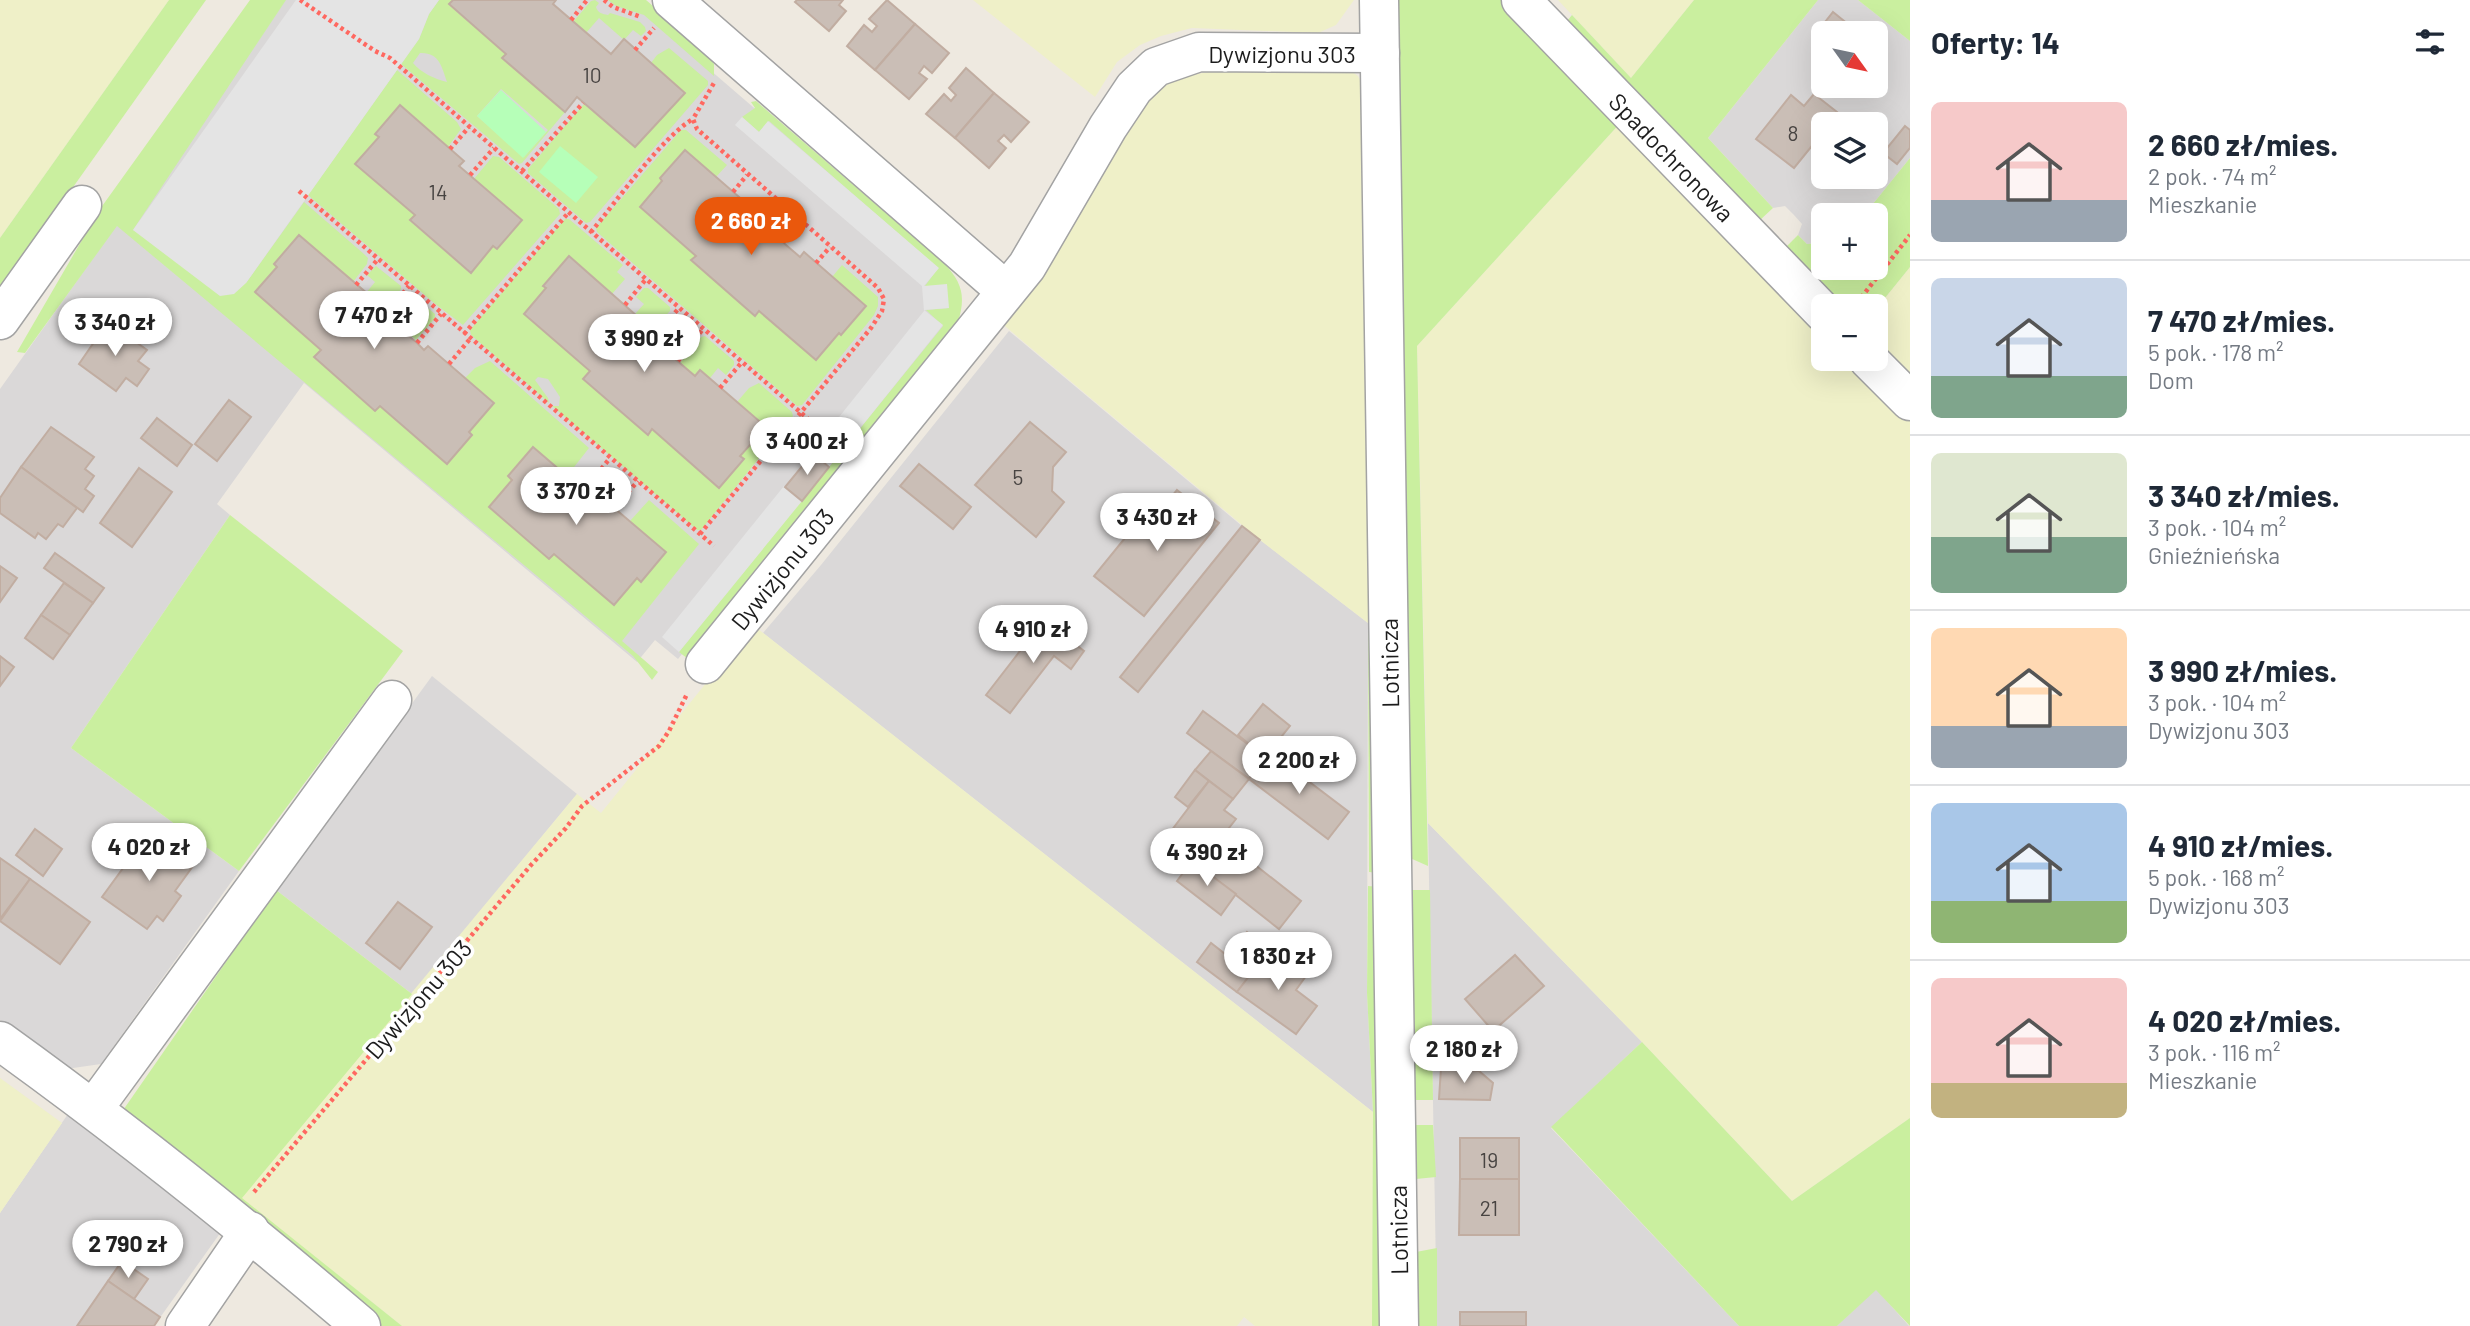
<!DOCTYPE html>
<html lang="pl">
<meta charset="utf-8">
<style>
:root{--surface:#fff;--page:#f6f6f7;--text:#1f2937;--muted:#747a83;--line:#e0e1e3;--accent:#ea580c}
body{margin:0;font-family:Barlow,sans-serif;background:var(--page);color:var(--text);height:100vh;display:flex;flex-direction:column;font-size:26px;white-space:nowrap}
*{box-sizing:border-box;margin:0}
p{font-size:23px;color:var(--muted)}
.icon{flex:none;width:38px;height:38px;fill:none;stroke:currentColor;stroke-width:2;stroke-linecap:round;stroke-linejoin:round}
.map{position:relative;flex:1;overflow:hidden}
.panel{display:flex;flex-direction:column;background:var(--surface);width:560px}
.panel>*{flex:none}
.needle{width:46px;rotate:123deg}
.buttons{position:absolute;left:1811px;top:21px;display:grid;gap:14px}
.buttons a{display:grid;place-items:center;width:77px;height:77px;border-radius:10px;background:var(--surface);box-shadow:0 7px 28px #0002;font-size:35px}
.price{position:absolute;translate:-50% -60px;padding:0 16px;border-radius:24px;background:#fff;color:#222;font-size:23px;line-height:46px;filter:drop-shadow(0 2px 4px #0008)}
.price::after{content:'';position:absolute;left:50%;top:42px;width:21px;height:16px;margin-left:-10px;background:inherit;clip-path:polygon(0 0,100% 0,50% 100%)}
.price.current{background:var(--accent);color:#fff}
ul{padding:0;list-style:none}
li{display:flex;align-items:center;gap:21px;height:175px;padding:0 21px}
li+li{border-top:2px solid var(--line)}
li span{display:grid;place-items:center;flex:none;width:196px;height:140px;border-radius:10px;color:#555}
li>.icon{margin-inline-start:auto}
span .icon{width:84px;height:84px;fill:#fffc;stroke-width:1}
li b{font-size:30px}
h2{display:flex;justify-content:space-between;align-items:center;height:84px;padding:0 21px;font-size:30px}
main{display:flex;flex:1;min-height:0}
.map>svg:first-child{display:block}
.residential{fill:#dad8d8;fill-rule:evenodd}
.farmland{fill:#eff0c8}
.grass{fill:#caef9f;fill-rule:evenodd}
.park{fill:#b6ffb8}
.parking{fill:#e4e4e4}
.building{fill:#cabeb6;stroke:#c1ada1;stroke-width:2}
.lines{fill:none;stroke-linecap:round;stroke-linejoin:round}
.minor-casing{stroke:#a3a3a3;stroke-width:41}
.tertiary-casing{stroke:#a3a3a3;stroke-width:41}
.path{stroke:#ff6860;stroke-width:4.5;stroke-dasharray:3.5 3.5;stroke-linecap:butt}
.minor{stroke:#fff;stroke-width:38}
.tertiary{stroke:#fff;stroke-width:38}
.labels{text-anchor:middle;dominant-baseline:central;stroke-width:7;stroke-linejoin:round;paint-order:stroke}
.number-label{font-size:21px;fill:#484442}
.street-label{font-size:24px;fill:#1c1c1c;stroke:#fff}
</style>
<main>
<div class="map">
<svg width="1910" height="1326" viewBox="0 0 1910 1326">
<rect width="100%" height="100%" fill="#eee9e0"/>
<g class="residential">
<path d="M277,0H610L644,13L948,275L952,318L678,659L655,640L637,662L304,383L217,504L230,515L71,748L239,871L101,1064L66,1069L0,1020V389Z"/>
<path d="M1818,0H1858L1910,41V158L1864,215H1824L1823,243L1807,244L1798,235L1802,224L1794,215L1785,206L1773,208L1708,138ZM1824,33H1876V86H1824ZM1824,124H1876V177H1824Z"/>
<path d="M1009,331L1242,526L1368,623L1367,993L1373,1112L763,633L821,565Z"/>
<path d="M432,676L577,794L412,994L276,890Z"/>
<path d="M1428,823L1642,1042L1551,1128L1739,1326H1437Z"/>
<path d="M68,1114L228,1222L154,1326H0V1213Z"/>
<path d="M1876,1289L1909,1326H1837Z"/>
</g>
<g class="farmland">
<path d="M0,0H169L0,238Z"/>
<path d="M973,0H1354L1336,25L1318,33L1192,28L1161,36L1140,45L1117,62L1095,97Z"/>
<path d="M1558,0H1694L1631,78Z"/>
<path d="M1344,66L1358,76L1365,90L1378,624L1368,623L1260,540L1000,322L1140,105L1156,92L1174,80L1191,75L1232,68Z"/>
<path d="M1623,120L1823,329L1824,359H1852L1910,419V1118L1792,1201L1642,1042L1428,823L1417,346Z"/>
<path d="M1910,267V376L1876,340V309Z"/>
<path d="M753,625L1373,1112L1372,1326H1255L1244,1317L1237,1326H402L241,1198L577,794L601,813Z"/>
<path d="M0,1078L62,1123L0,1213Z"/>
</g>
<g class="grass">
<path d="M169,0H206L0,290V238Z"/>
<path d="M250,0H286L133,230L246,283L304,202L364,254L368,258L367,264L353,282L299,235L274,264L277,267L255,292L321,350L315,358L375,410L380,406L447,464L472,435L469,432L465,378L475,368L490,361L589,448L567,476L533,447L508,476L512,480L489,507L549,559L554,554L637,578L641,582L666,553L630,521L649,500L699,544L622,641L658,672L652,680L633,656L117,226L25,353L17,352L100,209Z"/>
<path d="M439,0H453L449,5L506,54L502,58L565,112L522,163L519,164L401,64L419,39L429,14ZM420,53C439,52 442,67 447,82C435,79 421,73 413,63ZM501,89L548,130L524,157L477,116Z"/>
<path d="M595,0L599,3L596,7C598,13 602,14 608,15L610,13L640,22L645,27L646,31L641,36L633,30L624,40L599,18L586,33L573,22L591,1Z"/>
<path d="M608,0H646L704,50L714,64V76L644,15L616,6Z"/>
<path d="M1392,0H1506L1623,120L1417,346L1428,866L1410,858Z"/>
<path d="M1694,0H1818L1708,138L1773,208L1759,221L1567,21L1572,15L1631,78Z"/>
<path d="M1858,0H1910V41Z"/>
<path d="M669,48L708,81V85L590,222L586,223L528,173V169L584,104L635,147L685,93L651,63L657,55Z"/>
<path d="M397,70L457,122L461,129L448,147L400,105L376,134L379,137L356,164L415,215L410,221L470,273L493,246L497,249L522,220L474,179L493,156L499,157L559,209L560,214L463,325L434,303L308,195Z"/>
<path d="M756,101L945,264C962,283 966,296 958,322L688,659L679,652L943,326L926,310L949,308L925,286L938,268L769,121L759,132L742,117L755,108L751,102Z"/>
<path d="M681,130H686L727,165L716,177L685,150L660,178L662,181L640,207L696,256L692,260L759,311L841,335L866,307L832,277L842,265L878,297V306L874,315L802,405L797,406L597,232L596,228Z"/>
<path d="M1910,158V267L1876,309V306H1842L1783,250L1798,235L1807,244L1823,243L1824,268H1876V215H1864Z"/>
<path d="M565,219H569L623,265L617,272L625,279L612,294L568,257L544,286L590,371L583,379L648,434L652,429L719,487L743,459L740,456L737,402L749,388L759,383L792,412L793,416L701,530H697L552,406H559L560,397L548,379L538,377L535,380L548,398L549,403L471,335L470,330Z"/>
<path d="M376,266L401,286V289L391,302L383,295L374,305L367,299L369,295L366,293L375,282L367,275Z"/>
<path d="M644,288H648L670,307V311L657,325L650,319L640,329L634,323L638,318L635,314L644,304L636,297Z"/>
<path d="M408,296L416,298L435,314V318L416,340L390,317Z"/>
<path d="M705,336L734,361V365L726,375L718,368L710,378L700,370L695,376L680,363L701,337Z"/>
<path d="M230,515L403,651L239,871L71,748Z"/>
<path d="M1368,623L1378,624L1381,873L1369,872Z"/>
<path d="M1368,886L1380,887L1386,1326H1372L1373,1112L1367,993Z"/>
<path d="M276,890L412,994L242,1198L402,1326H378L119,1116Z"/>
<path d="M1411,890H1430L1433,1100H1410Z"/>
<path d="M1642,1042L1792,1201L1910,1118V1326L1876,1290L1837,1326H1739L1551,1127Z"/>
<path d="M1413,1125H1433L1436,1177L1416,1179Z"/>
<path d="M1437,1248V1326H1417L1416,1252Z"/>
</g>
<g class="park">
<path d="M501,90L546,132L523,158L477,116Z"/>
<path d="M560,146L598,177L576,203L539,172Z"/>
</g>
<g class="parking">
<path d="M296,0H439L429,14L419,39L246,283L234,294L220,296L133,230Z"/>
<path d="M742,117L759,132L768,121L939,268L924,286L947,284L949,308L924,310L943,325L829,467L811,452L924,311L922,286L735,125Z"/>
<path d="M784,486L802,501L679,652L662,637Z"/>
</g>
<g class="building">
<path d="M453,0H556L553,4L611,54L624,39L685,93L635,147L577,97L565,112L502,58L506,54L449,4Z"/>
<path d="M797,0H843L839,5L846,11L829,31L795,2Z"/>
<path d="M887,0L915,24L875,70L847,46L864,25L872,32L877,26L869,19Z"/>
<path d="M1833,12L1859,33H1824V35L1818,31Z"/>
<path d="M915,24L949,53L932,73L924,66L919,73L927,79L909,99L875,70Z"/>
<path d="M966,68L994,93L955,138L926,114L944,94L951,101L956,95L949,88Z"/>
<path d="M994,93L1029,122L1011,142L1004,135L998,141L1006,148L989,168L955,138Z"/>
<path d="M1814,94L1837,112L1830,124H1824V170L1816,164L1822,156L1811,147L1794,168L1756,139L1791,95L1804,106Z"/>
<path d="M400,105L464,161L459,166L522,220L497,249L493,246L471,273L410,220L415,215L355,164L379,137L375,134Z"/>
<path d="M1905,126L1910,130V148L1897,164L1883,153Z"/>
<path d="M685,150L746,203L742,207L786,245L800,257L804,252L866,306L841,335L839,333L816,360L759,311L755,316L691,260L696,256L640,207L662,181L660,178Z"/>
<path d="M299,235L369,295L366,299L417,343L424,350L428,346L494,403L469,432L472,435L447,464L380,406L375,411L314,357L321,350L255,292L277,267L274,264Z"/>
<path d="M569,256L638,317L634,323L640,329L695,376L700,370L766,427L740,456L744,459L719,488L652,429L648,435L583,379L590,371L524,314L546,288L543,286Z"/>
<path d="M108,322L147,350L138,361L149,369L137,386L126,378L116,391L79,364Z"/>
<path d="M229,400L251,417L217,461L195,444Z"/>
<path d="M157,418L192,445L177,466L141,438Z"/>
<path d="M1030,422L1066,452L1053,467L1052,491L1064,502L1036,537L975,485Z"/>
<path d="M51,427L94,457L85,469L94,476L85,489L94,496L83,512L21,467Z"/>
<path d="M533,447L596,501L600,496L666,552L641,582L637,578L614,605L554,554L549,559L489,507L512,480L508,476Z"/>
<path d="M813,453L829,467L802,501L785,487Z"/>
<path d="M919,464L971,507L953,529L900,486Z"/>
<path d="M21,467L77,508L63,527L58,524L46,539L38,533L35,538L0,513V498Z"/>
<path d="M139,468L172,492L132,547L100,523Z"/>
<path d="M1177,490L1219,523L1144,616L1094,576L1134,527L1142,533Z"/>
<path d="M1242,526L1260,540L1138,692L1120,677Z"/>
<path d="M55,553L104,588L93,603L44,568Z"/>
<path d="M0,566L17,578L0,602Z"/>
<path d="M64,583L93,603L70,635L41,615Z"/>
<path d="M41,615L70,635L53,659L25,638Z"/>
<path d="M1044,620L1084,651L1071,669L1054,656L1010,713L986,695Z"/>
<path d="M0,656L14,667L0,686Z"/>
<path d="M1263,704L1290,726L1265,757L1238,735Z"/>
<path d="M1203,711L1265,757L1249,779L1187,733Z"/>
<path d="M1211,751L1249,779L1233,799L1195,770Z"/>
<path d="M1270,752L1349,812L1328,839L1249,779Z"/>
<path d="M1195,770L1209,781L1188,807L1175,797Z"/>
<path d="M1209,781L1233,799L1224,810L1236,819L1199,866L1165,839Z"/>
<path d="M35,829L62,849L43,876L16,855Z"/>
<path d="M148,834L193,866L175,891L181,896L163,921L157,916L147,929L102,897Z"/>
<path d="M1221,838L1301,901L1279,929L1199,866Z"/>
<path d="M0,858L30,879L0,919Z"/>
<path d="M1192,861L1236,894L1221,915L1177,881Z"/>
<path d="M30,879L90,922L60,964L0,921Z"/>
<path d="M398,902L432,927L400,969L366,943Z"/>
<path d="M1247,932L1270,949L1237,992L1197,962L1211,943L1229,957Z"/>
<path d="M1270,949L1306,976L1296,990L1317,1006L1296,1034L1237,992Z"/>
<path d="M1515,955L1544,986L1493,1031L1465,999Z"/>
<path d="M1441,1068L1479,1071L1493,1083L1490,1100L1439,1099Z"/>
<rect x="1460" y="1138" width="59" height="41"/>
<path d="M1460,1179H1519V1235H1459Z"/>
<path d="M122,1261L148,1279L134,1299L108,1281Z"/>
<path d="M108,1281L160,1317L154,1326H77Z"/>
<rect x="1460" y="1312" width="66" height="14"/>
</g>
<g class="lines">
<defs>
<g id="minor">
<path d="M672,0L1006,291"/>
<path d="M1379,0L1399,1326"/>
<path d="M1521,0L1824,313"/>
<path d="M1868,359L1910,401"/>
<path d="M705,664L1027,266L1108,127L1134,88L1156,67L1199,52L1380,53"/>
<path d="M0,1041C125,1131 244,1226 361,1326"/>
<path d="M94,1108L392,700"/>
<path d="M185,1326L250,1231"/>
</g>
<path id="tertiary" d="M0,320L82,205"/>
</defs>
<use href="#minor" class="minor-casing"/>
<use href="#tertiary" class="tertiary-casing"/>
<g class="path">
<path d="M300,0L375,51L390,58L814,424"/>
<path d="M604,0L613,7L641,17"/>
<path d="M571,20L587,0"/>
<path d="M635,50L654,28"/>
<path d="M450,149L469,127"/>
<path d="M522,171L583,103"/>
<path d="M470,175L494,148"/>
<path d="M299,191L714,546"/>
<path d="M733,192L747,175"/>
<path d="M759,222L777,201"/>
<path d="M591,232C616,202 662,137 693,119"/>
<path d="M783,242L800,221"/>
<path d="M816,263L830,247"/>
<path d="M356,285L378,259"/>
<path d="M1857,303L1910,235"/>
<path d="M625,305L646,279"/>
<path d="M385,315L409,286"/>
<path d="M464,334L569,212"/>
<path d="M652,339L679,308"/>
<path d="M417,343L441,314"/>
<path d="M678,361L703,329"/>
<path d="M449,364L470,339"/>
<path d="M720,388L742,362"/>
<path d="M584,491L610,458"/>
<path d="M614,508L638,481"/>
<path d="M700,534L871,328L882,311L884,299L878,288L697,129L693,119L714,83"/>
<path d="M254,1192L531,865L566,828L582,806L659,746L669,731L687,694"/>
</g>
<use href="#minor" class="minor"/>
<use href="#tertiary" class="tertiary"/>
</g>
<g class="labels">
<g class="number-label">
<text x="592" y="74">10</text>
<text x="1793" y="132">8</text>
<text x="438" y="191">14</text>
<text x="1018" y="476">5</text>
<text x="1489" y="1159">19</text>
<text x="1489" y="1207">21</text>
</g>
<g class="street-label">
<text x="1282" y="53">Dywizjonu 303</text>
<text transform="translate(1672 157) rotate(46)">Spadochronowa</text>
<text transform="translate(782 569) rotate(-51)">Dywizjonu 303</text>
<text transform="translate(1389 663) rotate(-91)">Lotnicza</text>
<text transform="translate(418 999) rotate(-49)">Dywizjonu 303</text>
<text transform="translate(1398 1230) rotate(-91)">Lotnicza</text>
</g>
</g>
</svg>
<div class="buttons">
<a><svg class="needle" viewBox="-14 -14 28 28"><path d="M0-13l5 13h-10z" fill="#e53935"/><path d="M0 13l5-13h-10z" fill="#747a83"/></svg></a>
<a><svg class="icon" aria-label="layers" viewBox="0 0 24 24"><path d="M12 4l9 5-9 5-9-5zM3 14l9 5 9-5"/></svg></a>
<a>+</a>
<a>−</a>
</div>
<b class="price current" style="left:751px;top:257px">2 660 zł</b>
<b class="price" style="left:374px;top:351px">7 470 zł</b>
<b class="price" style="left:115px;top:358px">3 340 zł</b>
<b class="price" style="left:644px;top:374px">3 990 zł</b>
<b class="price" style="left:807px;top:477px">3 400 zł</b>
<b class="price" style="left:576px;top:527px">3 370 zł</b>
<b class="price" style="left:1157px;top:553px">3 430 zł</b>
<b class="price" style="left:1033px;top:665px">4 910 zł</b>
<b class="price" style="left:1299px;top:796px">2 200 zł</b>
<b class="price" style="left:149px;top:883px">4 020 zł</b>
<b class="price" style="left:1207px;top:888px">4 390 zł</b>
<b class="price" style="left:1278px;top:992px">1 830 zł</b>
<b class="price" style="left:1464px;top:1085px">2 180 zł</b>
<b class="price" style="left:128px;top:1280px">2 790 zł</b>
</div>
<section class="panel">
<h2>Oferty: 14<svg class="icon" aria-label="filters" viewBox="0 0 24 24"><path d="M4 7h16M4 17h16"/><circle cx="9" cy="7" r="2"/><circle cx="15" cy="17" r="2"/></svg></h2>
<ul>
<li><span style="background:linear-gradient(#f6c9c9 70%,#9aa5b1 0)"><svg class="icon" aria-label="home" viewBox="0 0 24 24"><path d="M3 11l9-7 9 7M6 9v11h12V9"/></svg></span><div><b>2 660 zł/mies.</b><p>2 pok. · 74 m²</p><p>Mieszkanie</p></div></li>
<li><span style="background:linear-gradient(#c9d6e8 70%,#7fa58c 0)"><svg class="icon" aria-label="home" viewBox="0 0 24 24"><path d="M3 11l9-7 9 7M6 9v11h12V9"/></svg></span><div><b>7 470 zł/mies.</b><p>5 pok. · 178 m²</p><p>Dom</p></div></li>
<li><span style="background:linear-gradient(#dfe7d0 60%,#7fa58c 0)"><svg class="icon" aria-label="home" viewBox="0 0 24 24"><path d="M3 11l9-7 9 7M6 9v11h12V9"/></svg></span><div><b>3 340 zł/mies.</b><p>3 pok. · 104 m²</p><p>Gnieźnieńska</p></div></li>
<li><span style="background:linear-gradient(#ffd9b3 70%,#9aa5b1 0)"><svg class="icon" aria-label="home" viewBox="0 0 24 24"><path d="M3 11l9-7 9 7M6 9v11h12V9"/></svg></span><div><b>3 990 zł/mies.</b><p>3 pok. · 104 m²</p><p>Dywizjonu 303</p></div></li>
<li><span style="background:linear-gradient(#a9c7e8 70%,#8fb573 0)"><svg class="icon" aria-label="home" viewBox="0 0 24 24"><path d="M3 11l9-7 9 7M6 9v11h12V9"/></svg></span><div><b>4 910 zł/mies.</b><p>5 pok. · 168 m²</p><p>Dywizjonu 303</p></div></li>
<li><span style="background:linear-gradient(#f6c9c9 75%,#c2b280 0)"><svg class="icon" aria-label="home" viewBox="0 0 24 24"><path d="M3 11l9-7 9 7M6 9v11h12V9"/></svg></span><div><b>4 020 zł/mies.</b><p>3 pok. · 116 m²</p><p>Mieszkanie</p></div></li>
</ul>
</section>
</main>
